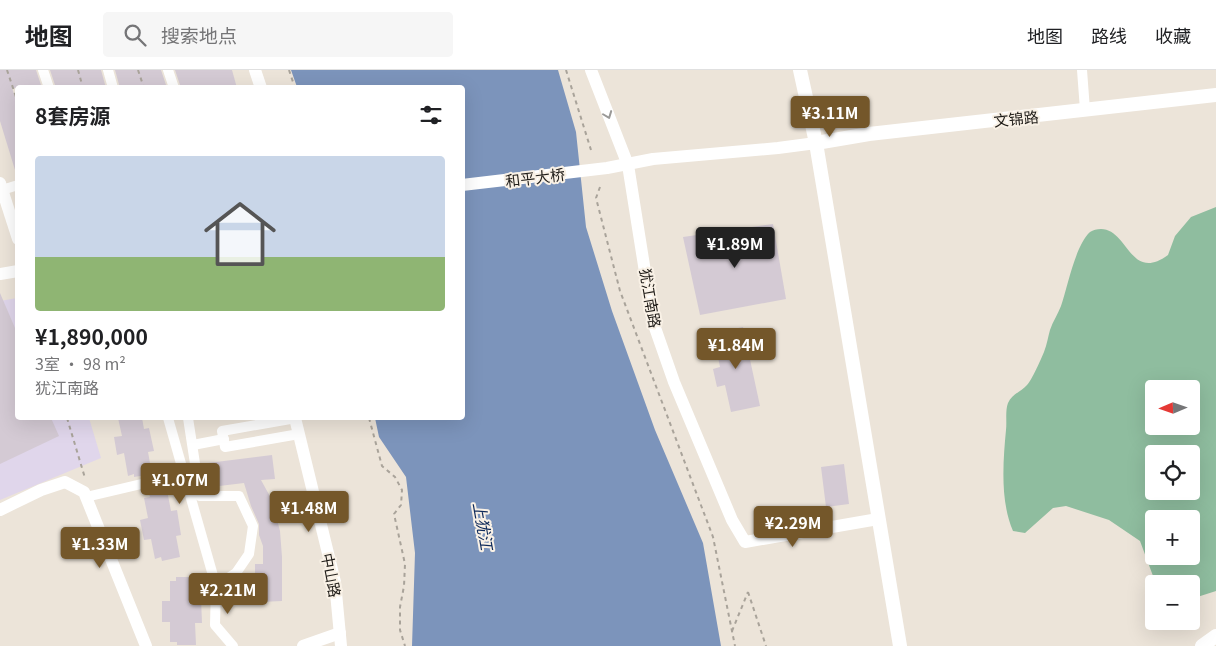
<!DOCTYPE html>
<html lang="zh">
<meta charset="utf-8">
<style>
:root{--surface:#fff;--page:#f6f6f6;--text:#202124;--muted:#757577;--line:#e0e0e0;--accent:#74572a}
body{margin:0;font-family:Georgia,"Noto Sans SC",serif;background:var(--page);color:var(--text);height:100vh;display:flex;flex-direction:column;font-size:19px;white-space:nowrap}
*{box-sizing:border-box;margin:0}
p{font-size:16px;color:var(--muted)}
.icon{flex:none;width:28px;height:28px;fill:none;stroke:currentColor;stroke-width:2;stroke-linecap:round;stroke-linejoin:round}
.map{position:relative;flex:1;overflow:hidden}
.panel{position:absolute;left:15px;top:15px;width:450px;height:335px;display:flex;flex-direction:column;background:var(--surface);border-radius:5px;box-shadow:0 5px 20px #0002}
.panel>*{flex:none}
.needle{width:32px;rotate:268deg}
.controls{position:absolute;left:1145px;top:310px;display:grid;gap:10px}
.controls a{display:grid;place-items:center;width:55px;height:55px;border-radius:5px;background:var(--surface);box-shadow:0 5px 20px #0002;font-size:25px}
.price{position:absolute;translate:-50% -42px;padding:0 11px;border-radius:5px;background:var(--accent);color:#fff;font-size:16px;line-height:32px;filter:drop-shadow(0 1px 2px #0008)}
.price::after{content:'';position:absolute;left:50%;top:30px;width:15px;height:11px;margin-left:-8px;background:inherit;clip-path:polygon(0 0,100% 0,50% 100%)}
.price.current{background:#222;color:#fff}
ul{padding:0;list-style:none}
li{display:grid;align-content:center;gap:10px;height:265px;padding:0 20px}
li span{display:grid;place-items:center;height:155px;border-radius:5px;color:#555}
li>.icon{margin-inline-start:auto}
span .icon{width:90px;height:90px;fill:#fffc;stroke-width:1}
li b{font-size:21px}
h2{display:flex;justify-content:space-between;align-items:center;height:60px;padding:0 20px;font-size:21px}
header{display:flex;align-items:center;gap:30px;box-sizing:border-box;height:70px;padding:0 25px;background:var(--surface);border-bottom:1px solid var(--line)}
header strong{font-size:24px}
nav{display:flex;gap:28px;margin-inline-start:auto;font-size:18px}
.search{width:350px;height:45px;background:var(--page);display:flex;align-items:center;gap:12px;box-sizing:border-box;padding:0 18px;border-radius:5px;color:var(--muted);font-size:19px}
.map>svg:first-child{display:block}
.commercial{fill:#e0d6eb}
.forest{fill:#8fbd9f;fill-rule:evenodd}
.water{fill:#7c94bb}
.building{fill:#d4cad4}
.lines{fill:none;stroke-linecap:round;stroke-linejoin:round}
.path{stroke:#a9a39a;stroke-width:2;stroke-dasharray:4 4;stroke-linecap:butt}
.minor{stroke:#fff;stroke-width:10}
.tertiary{stroke:#fff;stroke-width:12}
.secondary{stroke:#fff;stroke-width:14}
.oneway{stroke:#9a9997}
.labels{text-anchor:middle;dominant-baseline:central;stroke-width:4;stroke-linejoin:round;paint-order:stroke}
.street-label{font-size:15px;fill:#1f1c18;stroke:#f9f1e6}
.water-label{font-size:16px;font-style:italic;fill:#0d295a;stroke:#f9f1e6}
</style>
<header>
<strong>地图</strong>
<div class="search"><svg class="icon" aria-label="search" viewBox="0 0 24 24"><circle cx="10" cy="10" r="6"/><path d="M15 15l6 6"/></svg>搜索地点</div>
<nav><a>地图</a><a>路线</a><a>收藏</a></nav>
</header>
<div class="map">
<svg width="1216" height="576" viewBox="0 0 1216 576">
<rect width="100%" height="100%" fill="#ece4d9"/>
<path class="commercial" d="M17,228L18,348H89L101,388L0,430V231Z"/>
<path class="forest" d="M1216,137V521L1191,529V514H1156L1140,471L1109,450L1066,436L1053,438L1025,463L1013,461C1000,431 1003,392 1006,360C1007,351 1005,341 1008,333C1012,324 1021,322 1027,315C1032,310 1041,289 1044,282C1047,274 1048,267 1050,260C1053,251 1058,244 1061,236C1068,216 1075,176 1090,162C1093,160 1097,159 1101,159C1128,159 1130,213 1168,185L1175,166L1191,147ZM1154,319H1191V356H1154ZM1154,384H1191V421H1154ZM1154,449H1191V486H1154Z"/>
<path class="water" d="M291,0H558L576,62L586,157L612,241L655,360L703,473L721,576H412L415,483L406,407L379,367L375,348H462V18L297,17Z"/>
<g class="building">
<path d="M0,0H36L42,18H12L18,36V99L15,100L0,51Z"/>
<path d="M50,0H101L106,18H56Z"/>
<path d="M115,0H161L167,18H120Z"/>
<path d="M175,0H232L237,18H181Z"/>
<path d="M773,154L786,229L700,245L683,167Z"/>
<path d="M0,223L18,265V348H51L59,366L0,394Z"/>
<path d="M743,257L760,336L731,342L725,315L717,317L713,299L720,297L713,263Z"/>
<path d="M118,348H142L144,359L149,358L154,381L148,382L152,404L134,407V404L128,406L124,383L117,385L114,367L122,366Z"/>
<path d="M272,385L275,409L261,410L272,430L280,461L282,487V531L260,532L263,505H255V494H263V476L259,465V454L251,436L244,413L211,417L208,393Z"/>
<path d="M844,394L849,434L826,437L821,397Z"/>
<path d="M167,420L171,441L177,440L181,465L176,466L180,487L162,491L161,487L155,489L151,469L144,470L140,450L148,448L144,428L150,427L149,424Z"/>
<path d="M176,507H196V528H201L202,553H195L196,575H177V572H170V552H162V531H170V511H176Z"/>
</g>
<g class="lines">
<g class="path">
<path d="M7,0L18,33"/>
<path d="M78,0L83,18"/>
<path d="M138,0L144,18"/>
<path d="M289,0L295,18"/>
<path d="M566,0L591,80"/>
<path d="M600,117L596,128L620,221L713,467L735,576"/>
<path d="M67,348L85,408"/>
<path d="M369,348L382,396L395,407L402,420L401,435L394,444L405,494L404,516L400,537V560L405,576"/>
<path d="M748,522L766,576"/>
<path d="M732,561L748,522"/>
</g>
<g class="minor">
<path d="M43,0L49,18"/>
<path d="M108,0L113,18"/>
<path d="M168,0L174,18"/>
<path d="M1082,0L1085,40"/>
<path d="M2,120L18,115"/>
<path d="M168,348L216,516L215,555L233,576"/>
<path d="M188,348L200,426H239L253,456L249,484L236,503L216,516"/>
<path d="M296,348L222,361L225,377L299,364"/>
<path d="M193,375L224,369"/>
<path d="M86,427L184,404"/>
</g>
<g class="tertiary">
<path d="M255,0L261,18"/>
<path d="M591,0L628,95L653,252L674,312L732,450L745,472L878,449"/>
<path d="M0,113L18,169"/>
<path d="M462,115L607,98L653,89L778,78L816,73"/>
<path d="M0,204L18,201"/>
<path d="M295,348L335,512L341,576"/>
<path d="M0,440L41,420L65,412L84,422L146,576"/>
<path d="M303,576L340,563"/>
</g>
<g class="secondary">
<path d="M800,0L816,73L900,576"/>
<path d="M816,73L869,64L1216,25"/>
<path d="M1202,576L1216,566"/>
</g>
</g>
<defs><path id="oneway-chevron" d="M-2-3.5L2.5 0L-2 3.5" fill="none" stroke-width="1.6" stroke-linecap="round" stroke-linejoin="round" transform="scale(1.25)"/></defs>
<use class="oneway" href="#oneway-chevron" transform="translate(608 45) rotate(69)"/>
<g class="labels">
<g class="street-label">
<text transform="translate(1016 48) rotate(-6)">文锦路</text>
<text transform="translate(535 107) rotate(-7)">和平大桥</text>
<text transform="translate(651 228) rotate(80)">犹江南路</text>
<text transform="translate(332 505) rotate(79)">中山路</text>
</g>
<g class="water-label">
<text transform="translate(484 456) rotate(80)">上犹江</text>
</g>
</g>
</svg>
<div class="controls">
<a><svg class="needle" viewBox="-14 -14 28 28"><path d="M0-13l5 13h-10z" fill="#e53935"/><path d="M0 13l5-13h-10z" fill="#757577"/></svg></a>
<a><svg class="icon" aria-label="locate" viewBox="0 0 24 24"><circle cx="12" cy="12" r="6"/><path d="M12 2v4M12 18v4M2 12h4M18 12h4"/></svg></a>
<a>+</a>
<a>−</a>
</div>
<b class="price" style="left:830px;top:68px">¥3.11M</b>
<b class="price current" style="left:735px;top:199px">¥1.89M</b>
<b class="price" style="left:736px;top:300px">¥1.84M</b>
<b class="price" style="left:180px;top:435px">¥1.07M</b>
<b class="price" style="left:309px;top:463px">¥1.48M</b>
<b class="price" style="left:793px;top:478px">¥2.29M</b>
<b class="price" style="left:100px;top:499px">¥1.33M</b>
<b class="price" style="left:228px;top:545px">¥2.21M</b>
<section class="panel">
<h2>8套房源<svg class="icon" aria-label="filters" viewBox="0 0 24 24"><path d="M4 7h16M4 17h16"/><circle cx="9" cy="7" r="2"/><circle cx="15" cy="17" r="2"/></svg></h2>
<ul>
<li><span style="background:linear-gradient(#c9d6e8 65%,#8fb573 0)"><svg class="icon" aria-label="home" viewBox="0 0 24 24"><path d="M3 11l9-7 9 7M6 9v11h12V9"/></svg></span><div><b>¥1,890,000</b><p>3室 · 98 m²</p><p>犹江南路</p></div></li>
</ul>
</section>
</div>
